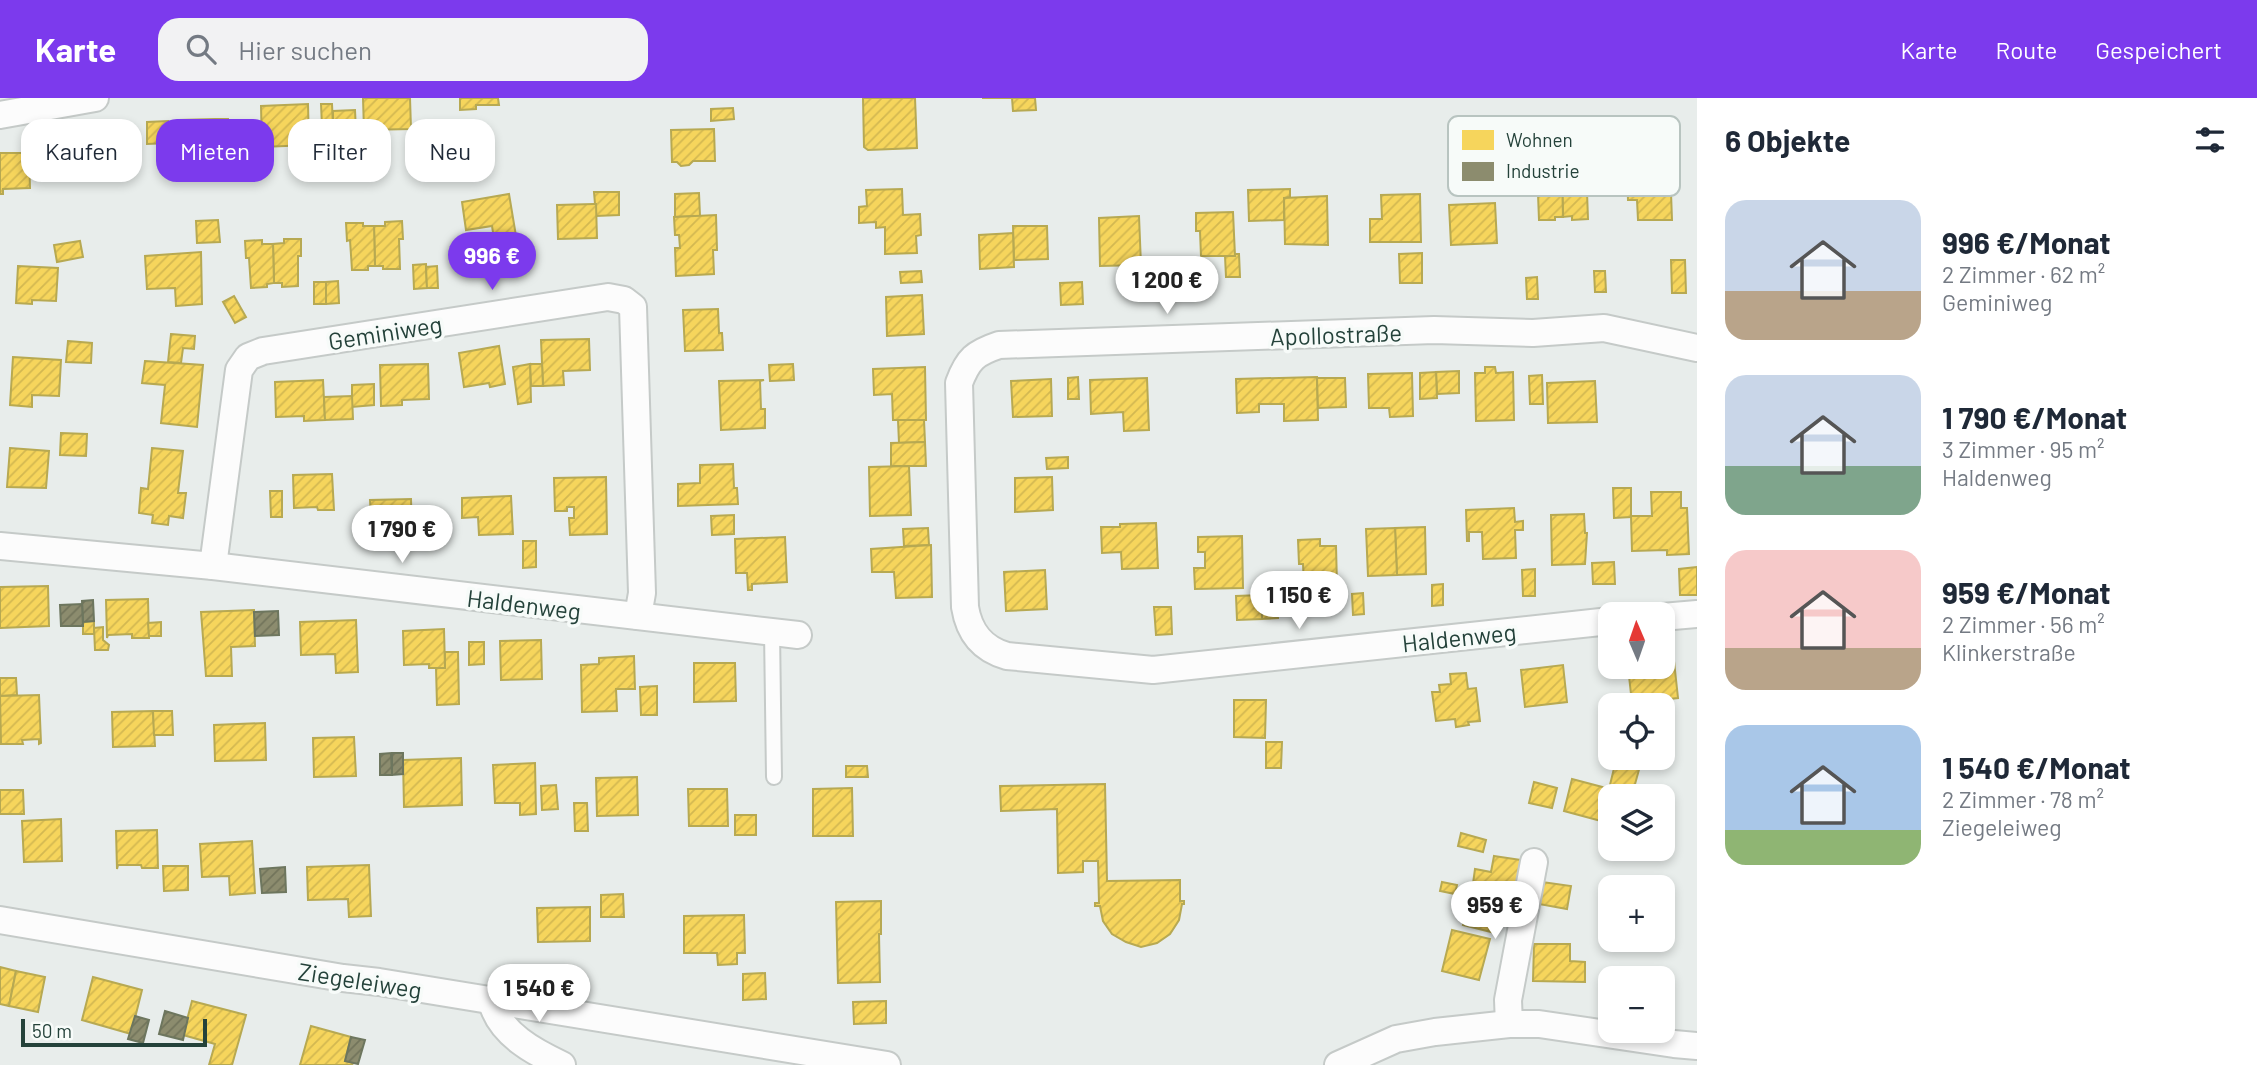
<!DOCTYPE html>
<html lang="de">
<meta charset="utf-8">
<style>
:root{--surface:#fff;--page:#f2f2f3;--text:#1f2937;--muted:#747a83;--accent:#7c3aed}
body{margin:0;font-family:Barlow,sans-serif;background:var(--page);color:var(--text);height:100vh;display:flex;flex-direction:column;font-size:26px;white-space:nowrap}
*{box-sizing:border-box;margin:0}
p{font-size:23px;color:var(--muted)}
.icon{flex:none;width:38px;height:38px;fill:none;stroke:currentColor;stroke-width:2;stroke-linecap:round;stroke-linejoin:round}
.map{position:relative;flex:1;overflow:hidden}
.drawer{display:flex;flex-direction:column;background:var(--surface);width:560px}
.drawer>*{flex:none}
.top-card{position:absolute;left:21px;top:21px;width:665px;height:63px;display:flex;gap:14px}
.needle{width:46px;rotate:358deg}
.tools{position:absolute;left:1598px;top:504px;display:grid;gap:14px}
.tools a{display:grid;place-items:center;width:77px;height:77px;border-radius:14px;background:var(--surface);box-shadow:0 4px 10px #0003;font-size:35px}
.scale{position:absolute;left:21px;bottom:18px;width:186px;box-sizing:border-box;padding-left:7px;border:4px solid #24423a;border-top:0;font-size:19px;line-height:24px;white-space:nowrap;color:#24423a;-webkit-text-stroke:5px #f7fbf9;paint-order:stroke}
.price{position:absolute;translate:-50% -60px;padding:0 16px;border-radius:24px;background:#fff;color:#222;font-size:23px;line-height:46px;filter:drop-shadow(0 2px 4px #0008)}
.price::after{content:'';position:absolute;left:50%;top:42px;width:21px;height:16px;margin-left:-10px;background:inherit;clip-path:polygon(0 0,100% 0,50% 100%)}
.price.current{background:var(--accent);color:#fff}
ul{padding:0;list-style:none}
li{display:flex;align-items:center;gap:21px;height:175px;padding:0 28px}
li span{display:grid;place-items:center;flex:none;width:196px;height:140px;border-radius:21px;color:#555}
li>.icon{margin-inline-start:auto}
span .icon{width:84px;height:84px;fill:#fffc;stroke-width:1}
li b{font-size:30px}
h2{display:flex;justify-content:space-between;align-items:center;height:84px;padding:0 28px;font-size:30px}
.chip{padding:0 24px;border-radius:21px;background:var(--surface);box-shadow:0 4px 10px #0003;font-size:24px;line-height:63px}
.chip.current{background:var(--accent);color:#fff}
header{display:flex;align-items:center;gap:42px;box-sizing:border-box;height:98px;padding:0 35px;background:var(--accent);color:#fff}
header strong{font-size:33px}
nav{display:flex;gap:38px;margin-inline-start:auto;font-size:24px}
.search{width:490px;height:63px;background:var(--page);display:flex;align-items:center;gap:18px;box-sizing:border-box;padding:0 24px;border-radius:21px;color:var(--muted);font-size:26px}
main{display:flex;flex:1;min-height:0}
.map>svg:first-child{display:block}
.homes{fill:url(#homes-hatch);stroke:#b7a952;stroke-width:2}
.industry{fill:url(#industry-hatch);stroke:#6d765e;stroke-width:2}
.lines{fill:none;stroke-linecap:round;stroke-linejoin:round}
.service-casing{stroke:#c5cac8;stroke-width:18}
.minor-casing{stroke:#c5cac8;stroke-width:30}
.service{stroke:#fcfcfc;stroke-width:14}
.minor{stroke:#fcfcfc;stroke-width:26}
.labels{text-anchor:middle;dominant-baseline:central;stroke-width:7;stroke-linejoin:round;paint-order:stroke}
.street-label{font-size:24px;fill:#24423a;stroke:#f7fbf9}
.key{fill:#f7fbf9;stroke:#b8c4c0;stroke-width:2}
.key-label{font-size:19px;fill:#24423a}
</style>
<header>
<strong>Karte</strong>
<div class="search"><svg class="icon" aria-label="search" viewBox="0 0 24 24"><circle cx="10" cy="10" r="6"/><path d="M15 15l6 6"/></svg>Hier suchen</div>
<nav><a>Karte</a><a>Route</a><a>Gespeichert</a></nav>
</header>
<main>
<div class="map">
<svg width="1697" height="967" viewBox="0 0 1697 967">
<defs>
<pattern id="homes-hatch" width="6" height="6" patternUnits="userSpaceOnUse" patternTransform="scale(1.75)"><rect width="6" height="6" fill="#f6d55c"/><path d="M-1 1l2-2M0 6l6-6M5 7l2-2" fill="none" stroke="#d3b851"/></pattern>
<pattern id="industry-hatch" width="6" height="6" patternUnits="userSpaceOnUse" patternTransform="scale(1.75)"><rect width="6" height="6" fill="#8c8c6e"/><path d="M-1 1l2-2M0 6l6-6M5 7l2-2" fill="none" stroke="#72745b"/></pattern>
</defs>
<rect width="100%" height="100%" fill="#e8edeb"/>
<g class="homes">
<path d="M363,0H410L411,31L364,32Z"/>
<path d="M460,0H498L499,7H476V11L460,12Z"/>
<path d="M863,0H915L917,50L868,52L864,49Z"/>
<path d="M982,0H1035L1036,12L1013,13L1012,0Z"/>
<path d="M308,6L309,47L262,49L261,8Z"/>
<path d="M321,6H332L333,28H322Z"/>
<path d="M733,10L734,21L711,23V11Z"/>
<path d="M355,12L356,33L333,34V13Z"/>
<path d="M215,21H228L230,69L209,70V58H182L180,22Z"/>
<path d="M168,23L169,45L147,46V24Z"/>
<path d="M714,31L715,63H693L689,67L681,68L677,64H672L671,32Z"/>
<path d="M127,38L128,74L126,70L105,71V75H89L88,39Z"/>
<path d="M54,41H77V62L55,63Z"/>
<path d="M27,52H54L55,74L29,75Z"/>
<path d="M0,55H29L30,90L3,91V96H0Z"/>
<path d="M1670,67L1672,122H1638L1637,102H1628L1627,68Z"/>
<path d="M1573,73H1590L1591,94H1587L1588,121L1572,122V118L1563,119L1562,78L1573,77Z"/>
<path d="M1551,74V78H1562L1563,119H1555V122H1539L1538,96H1535L1534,75Z"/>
<path d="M902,91L903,117L920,116L921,137L916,138L917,155L885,156V129L876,130V124L859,125V109L867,108L866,92Z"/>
<path d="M1290,91V99L1284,100V122L1249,123L1248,92Z"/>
<path d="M594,94H619V117L596,118Z"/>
<path d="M699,95L700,118L675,119V96Z"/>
<path d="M509,96L517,144L495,147L492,128L466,132L462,104Z"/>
<path d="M1420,96L1421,144H1370V121H1382L1381,97Z"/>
<path d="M1327,98L1328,147L1285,146L1284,100Z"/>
<path d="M1495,105L1497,145L1451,147L1449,107Z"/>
<path d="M594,106H596L597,140L558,141L557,107Z"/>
<path d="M1233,114L1235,158H1201L1200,133H1196V115Z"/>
<path d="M716,117L717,152H713L714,176L676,178L675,150H680L679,137H675L674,119Z"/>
<path d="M1139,118L1141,167L1100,168L1099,120Z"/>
<path d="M218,122L220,144L197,145L196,123Z"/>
<path d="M402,123L403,141H399L400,171H383V168H375L374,128H385V124Z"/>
<path d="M346,125H363V128H374L375,168H368V172H352L350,142L347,143Z"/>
<path d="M1013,128H1047L1048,161L1014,162Z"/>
<path d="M1013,135L1014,169L980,171L979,137Z"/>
<path d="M284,141H301V158H298V188L282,189V185H274L273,146L284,145Z"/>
<path d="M262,142V146H273L274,185L267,186V189L251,190L249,160H246L245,143Z"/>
<path d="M80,143L83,159L57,164L54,147Z"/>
<path d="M201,154L202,206L176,208L175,190L147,191L145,158Z"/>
<path d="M1422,155V185H1400L1399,156Z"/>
<path d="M1235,156H1239L1240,179H1226L1225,158H1235Z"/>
<path d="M1671,162H1685L1686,195H1672Z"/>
<path d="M426,166L427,190L414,191L413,167Z"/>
<path d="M18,168L58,170L56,203L32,202V206L16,205Z"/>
<path d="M437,168L438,190H427L426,169Z"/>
<path d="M921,173L922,184L901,185L900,174Z"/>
<path d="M1594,173H1605L1606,194H1595Z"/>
<path d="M1537,179L1538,201H1527L1526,180Z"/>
<path d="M338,183L339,205L326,206V184Z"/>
<rect x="314" y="184" width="12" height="22"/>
<path d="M1082,184L1083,206L1061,207L1060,185Z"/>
<path d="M922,197L924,236L887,238L886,199Z"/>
<path d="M234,198L246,219L235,225L223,204Z"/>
<path d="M718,211L719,235H722L723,252L685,253L683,212Z"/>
<path d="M171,236L195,238L194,251L183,250L181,265L168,264Z"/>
<path d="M589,241L590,272L563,273L564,287L543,288L541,242Z"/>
<path d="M68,243L92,245L91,265L66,264Z"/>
<path d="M499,248L505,286L490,289L489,285L464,289L459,255Z"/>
<path d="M13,259L61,262L59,298L32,297V309L10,307Z"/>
<path d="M145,263L203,267L197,329L161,325L165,287L142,285Z"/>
<path d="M428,266L429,301L402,302V307L381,308L380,267Z"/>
<path d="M530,266H542L543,288H531Z"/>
<path d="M530,266L531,304L518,306L513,269Z"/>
<path d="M793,266L794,282L770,283L769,267Z"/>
<path d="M925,269L926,322H893L892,296L874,297L873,271Z"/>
<path d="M1485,269H1495L1496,275L1513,274L1514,322L1476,323L1475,275H1485Z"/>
<path d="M1459,273V295L1437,296L1436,274Z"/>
<path d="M1436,274L1437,300L1420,301V275Z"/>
<path d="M1412,275L1413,318L1390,319L1389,310H1369L1368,276Z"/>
<path d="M1542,277L1543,306H1530L1529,278Z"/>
<path d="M1078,279L1079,301H1068V280Z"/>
<path d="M1317,279L1318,322L1284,323V306H1259V314L1237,315L1236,281Z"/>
<path d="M1147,280L1149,332L1124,333L1123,314L1091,316L1090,282Z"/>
<path d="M1317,280H1345L1346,309L1318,310Z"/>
<path d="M1051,281L1052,318L1013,319L1011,283Z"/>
<path d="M323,282L325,322L304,323V318L276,319L275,284Z"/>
<path d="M764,282L760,283L761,311H765V330L721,332L719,283Z"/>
<path d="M1595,283L1597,324L1548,325L1547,285Z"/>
<path d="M374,286V307L352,309V287Z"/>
<path d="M352,298L353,321L325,322L324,299Z"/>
<path d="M898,322H924L925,344L899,345Z"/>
<path d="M61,335L87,336L86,358L60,357Z"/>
<path d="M925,344L926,368H891V345Z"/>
<path d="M10,350L49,353L46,390L7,389Z"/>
<path d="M152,350L183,353L178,395H186L183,420L169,418L168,427L152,425L153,417L139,415L141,390L148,391Z"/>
<path d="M1068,359V370L1047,371L1046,360Z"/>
<path d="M733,366L734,390H737L738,406L678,408V386L700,385V367Z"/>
<path d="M909,368L911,417L870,418L869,369Z"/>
<path d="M332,376L334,412H318L317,409L294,410L293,377Z"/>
<path d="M606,379L607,436L570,437L569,420H574V409H567V413H555L554,380Z"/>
<path d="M1052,379L1053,412L1015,414V380Z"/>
<path d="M1613,390H1631V419L1614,420Z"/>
<path d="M270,393H282V419H271Z"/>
<path d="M1651,394H1681V410H1687L1689,456L1667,457V452L1632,453L1631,418H1652Z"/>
<path d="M511,398L513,436L479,437L478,419L462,420V400Z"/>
<path d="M411,401L412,435L387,436V439L372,440L370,402Z"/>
<path d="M1514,410L1515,424L1523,423V432H1515L1516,460L1483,461L1482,434H1469V443H1467L1466,412Z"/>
<path d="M1584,416L1585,435H1587L1585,466L1552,467L1551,417Z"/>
<path d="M734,417V436L712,437L711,418Z"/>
<path d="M1156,425L1158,470L1122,471L1121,454L1102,455L1101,429H1120V426Z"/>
<path d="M1425,429L1426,476L1397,477L1395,430Z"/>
<path d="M928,430L929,447L904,448L903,431Z"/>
<path d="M1395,430L1397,477L1368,478L1366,431Z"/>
<path d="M1242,438L1243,490L1195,491L1194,470H1205V454H1198V439Z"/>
<path d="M785,439L787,484L752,486V492H748L747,475H736L735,441Z"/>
<path d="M1320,441V448H1336L1337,487L1304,488L1303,466H1299L1298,442Z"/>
<path d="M523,443H536V469L523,470Z"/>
<path d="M931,447L932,499L896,500L894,474H872L871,451Z"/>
<path d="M1614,464L1615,486H1593L1592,465Z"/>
<path d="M1697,469V497H1680L1679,471Z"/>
<path d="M1535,471V498H1523L1522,472Z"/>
<path d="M1045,472L1047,511L1006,513L1004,474Z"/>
<path d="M1443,486V507L1432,508V487Z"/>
<path d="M48,488L49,528L0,530V489Z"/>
<path d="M1363,495L1364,516L1353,517L1352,496Z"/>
<path d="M1277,496L1278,520L1262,521L1261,497Z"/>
<path d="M1261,497L1262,521L1237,522L1236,498Z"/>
<path d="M148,501L149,540H132V536L108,537L107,540L106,502Z"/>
<path d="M1154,509H1171L1172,536L1156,537Z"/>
<path d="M254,512L255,548L231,549L232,578H206L201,514Z"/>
<path d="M356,522L358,574L336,575L335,556L301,557L300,524Z"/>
<path d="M94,523V536H83V524Z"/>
<path d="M161,524V538H149L148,525Z"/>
<path d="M103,529V542L109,547L108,552H95L94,530Z"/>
<path d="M444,531L445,570H429V566L404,567L403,533Z"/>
<path d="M541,542L542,581L501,582L500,543Z"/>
<path d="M469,544H484V566L469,567Z"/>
<path d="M445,554H458L459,606L437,607L436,570H445Z"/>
<path d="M634,558L635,591H616L617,613L582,614L581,567L599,566V560Z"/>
<path d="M1674,563L1678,600L1632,605L1628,569H1662V564Z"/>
<path d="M694,565H735L736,603L694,604Z"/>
<path d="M1563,567L1567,604L1525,609L1521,572Z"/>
<path d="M1466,575L1468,591L1476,590L1480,623L1468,624L1469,627L1456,629L1455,621L1436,623L1432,594H1440L1439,587L1451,586L1450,576Z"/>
<path d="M0,580H16L17,597L0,598Z"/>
<path d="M657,588V617H641L640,589Z"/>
<path d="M39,597L41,645L39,646V641L22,642L23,646H1L0,598Z"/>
<path d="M1234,602H1266L1265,640L1234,639Z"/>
<path d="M153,613L155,648L113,649L112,614Z"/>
<path d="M153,613H172L173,637H154Z"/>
<path d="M265,625L266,662L215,663L214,627Z"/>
<path d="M354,639L356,678L314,679L313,640Z"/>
<path d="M1266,644H1282L1281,670H1266Z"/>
<path d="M461,660L462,707L404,709L403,662Z"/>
<path d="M1616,662L1640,668L1632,697L1609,691Z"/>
<path d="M535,665L536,716L520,717V705H495L493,667Z"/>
<path d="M846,668H867L868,679H846Z"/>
<path d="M637,679L638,717L597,718L596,680Z"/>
<path d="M1572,681L1610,691L1601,723L1564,713Z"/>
<path d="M1534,684L1557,690L1552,710L1529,705Z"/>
<path d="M1105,686L1107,783L1180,782V803H1184V806H1182L1179,822L1170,836L1157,845L1141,849L1126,844L1112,836L1103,823L1100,808H1095V805H1099L1098,763H1083V774L1058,775L1057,711L1001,713L1000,688Z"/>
<path d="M556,687L558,711L542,712L541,688Z"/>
<path d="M852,690L853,738H813V691Z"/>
<path d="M688,691H727L728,728H689Z"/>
<path d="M0,692H23L24,716H0Z"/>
<path d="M574,705H587L588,733H575Z"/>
<rect x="735" y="717" width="21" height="20"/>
<path d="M61,721L62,763L24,764L22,723Z"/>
<path d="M157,732L158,770H142L141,767H118L117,771L116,733Z"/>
<path d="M1461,735L1486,742L1483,754L1458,748Z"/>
<path d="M252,743L255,795L230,797L229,778L202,779L200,746Z"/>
<path d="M1494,758L1527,763L1519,809L1504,807L1505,799L1472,793L1475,771L1491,774Z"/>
<path d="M369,767L371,818L349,819L348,801L308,802L307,769Z"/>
<path d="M163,768H188V792L164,793Z"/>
<path d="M1442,784L1457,787L1455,796L1440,793Z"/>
<path d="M1542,784L1571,788L1567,811L1539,806Z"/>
<path d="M623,796L624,819H601V797Z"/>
<path d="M881,803V836H879L880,884L838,885L836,804Z"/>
<path d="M1469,803L1501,811L1495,835L1463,827Z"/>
<path d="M590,809V843L538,844L537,810Z"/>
<path d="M744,817L745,855H737V866L718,867L717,855H684V818Z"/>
<path d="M1452,832L1490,841L1479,882L1442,873Z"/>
<path d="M1534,846H1570V863L1585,864V884L1533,883Z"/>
<path d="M0,869L16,873L9,908L0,906Z"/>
<path d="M16,873L45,879L38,914L9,908Z"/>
<path d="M765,875L766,901L743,902V876Z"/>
<path d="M93,879L142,892L131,936L82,922Z"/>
<path d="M192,903L246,917L232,967H209L215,946L183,937Z"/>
<path d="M886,903V925L854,926L853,904Z"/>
<path d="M311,928L351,939L345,963L353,965L352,967H300Z"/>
</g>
<g class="industry">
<path d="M93,502L94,523L83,524L82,503Z"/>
<path d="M82,506L83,528H61L60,507Z"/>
<path d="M278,513L279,537L255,538L254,514Z"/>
<path d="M391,655L392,677H380V656Z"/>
<path d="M392,655H403V676L392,677Z"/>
<path d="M285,769L286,794L262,795L260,771Z"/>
<path d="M165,913L188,920L183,942L159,936Z"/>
<path d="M135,918L149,922L143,945L128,941Z"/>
<path d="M351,939L365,942L358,966L345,963Z"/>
</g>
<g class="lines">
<defs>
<path id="service" d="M772,533L774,679"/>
<g id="minor">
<path d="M0,17L95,0"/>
<path d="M0,448L213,468L798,537"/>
<path d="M213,468L239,272L248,259L263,253L608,199L624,202L633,209L642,495L638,518"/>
<path d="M1662,519L1697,516"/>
<path d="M1610,523L1153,572L1007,558C982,551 969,534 965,509L959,285C968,261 975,255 999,247L1434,232L1533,235L1604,230L1697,250"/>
<path d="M0,822L343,880L379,884L887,967"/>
<path d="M492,904C500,936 534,954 562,967"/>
<path d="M1509,926L1508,902L1534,764"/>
<path d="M1338,967L1396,941L1435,934L1509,926H1539L1674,946L1697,948"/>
</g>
</defs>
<use href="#service" class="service-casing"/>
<use href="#minor" class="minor-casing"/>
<use href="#service" class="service"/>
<use href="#minor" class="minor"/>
</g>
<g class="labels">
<g class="street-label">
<text transform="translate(385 234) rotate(-9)">Geminiweg</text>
<text transform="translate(1336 236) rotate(-2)">Apollostraße</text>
<text transform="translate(524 506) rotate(7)">Haldenweg</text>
<text transform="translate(1459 539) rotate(-6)">Haldenweg</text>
<text transform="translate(360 882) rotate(9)">Ziegeleiweg</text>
</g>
</g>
<rect x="1448" y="18" width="232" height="80" rx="10" class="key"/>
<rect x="1462" y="32" width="32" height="20" fill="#f6d55c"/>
<rect x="1462" y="64" width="32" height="19" fill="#8c8c6e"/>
<g class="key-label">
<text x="1506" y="49">Wohnen</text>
<text x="1506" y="80">Industrie</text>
</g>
</svg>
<div class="tools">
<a><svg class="needle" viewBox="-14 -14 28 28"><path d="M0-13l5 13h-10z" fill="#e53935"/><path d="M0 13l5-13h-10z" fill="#747a83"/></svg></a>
<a><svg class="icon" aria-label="locate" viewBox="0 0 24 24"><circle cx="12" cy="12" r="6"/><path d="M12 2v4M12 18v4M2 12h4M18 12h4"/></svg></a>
<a><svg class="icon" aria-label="layers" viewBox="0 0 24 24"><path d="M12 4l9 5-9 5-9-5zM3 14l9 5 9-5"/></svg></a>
<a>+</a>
<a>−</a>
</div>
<div class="scale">50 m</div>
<b class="price current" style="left:492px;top:194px">996 €</b>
<b class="price" style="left:1167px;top:218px">1 200 €</b>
<b class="price" style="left:402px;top:467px">1 790 €</b>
<b class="price" style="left:1299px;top:533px">1 150 €</b>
<b class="price" style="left:1495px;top:843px">959 €</b>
<b class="price" style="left:539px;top:926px">1 540 €</b>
<div class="top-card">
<a class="chip">Kaufen</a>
<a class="chip current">Mieten</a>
<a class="chip">Filter</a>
<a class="chip">Neu</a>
</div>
</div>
<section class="drawer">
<h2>6 Objekte<svg class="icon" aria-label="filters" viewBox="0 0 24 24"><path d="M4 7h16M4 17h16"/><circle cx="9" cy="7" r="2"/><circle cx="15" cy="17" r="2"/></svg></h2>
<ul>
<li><span style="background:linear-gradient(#c9d6e8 65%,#b9a48a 0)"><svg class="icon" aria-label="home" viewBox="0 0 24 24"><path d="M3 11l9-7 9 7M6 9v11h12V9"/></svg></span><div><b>996 €/Monat</b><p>2 Zimmer · 62 m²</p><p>Geminiweg</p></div></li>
<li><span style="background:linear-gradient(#c9d6e8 65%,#7fa58c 0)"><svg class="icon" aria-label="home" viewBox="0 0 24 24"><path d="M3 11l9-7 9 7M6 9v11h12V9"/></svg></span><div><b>1 790 €/Monat</b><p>3 Zimmer · 95 m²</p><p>Haldenweg</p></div></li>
<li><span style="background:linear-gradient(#f6c9c9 70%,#b9a48a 0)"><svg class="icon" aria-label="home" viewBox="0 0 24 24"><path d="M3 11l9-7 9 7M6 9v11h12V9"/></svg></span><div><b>959 €/Monat</b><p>2 Zimmer · 56 m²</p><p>Klinkerstraße</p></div></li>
<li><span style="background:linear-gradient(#a9c7e8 75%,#8fb573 0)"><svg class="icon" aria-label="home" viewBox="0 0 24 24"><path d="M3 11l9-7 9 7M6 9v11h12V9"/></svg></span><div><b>1 540 €/Monat</b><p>2 Zimmer · 78 m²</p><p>Ziegeleiweg</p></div></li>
</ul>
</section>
</main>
